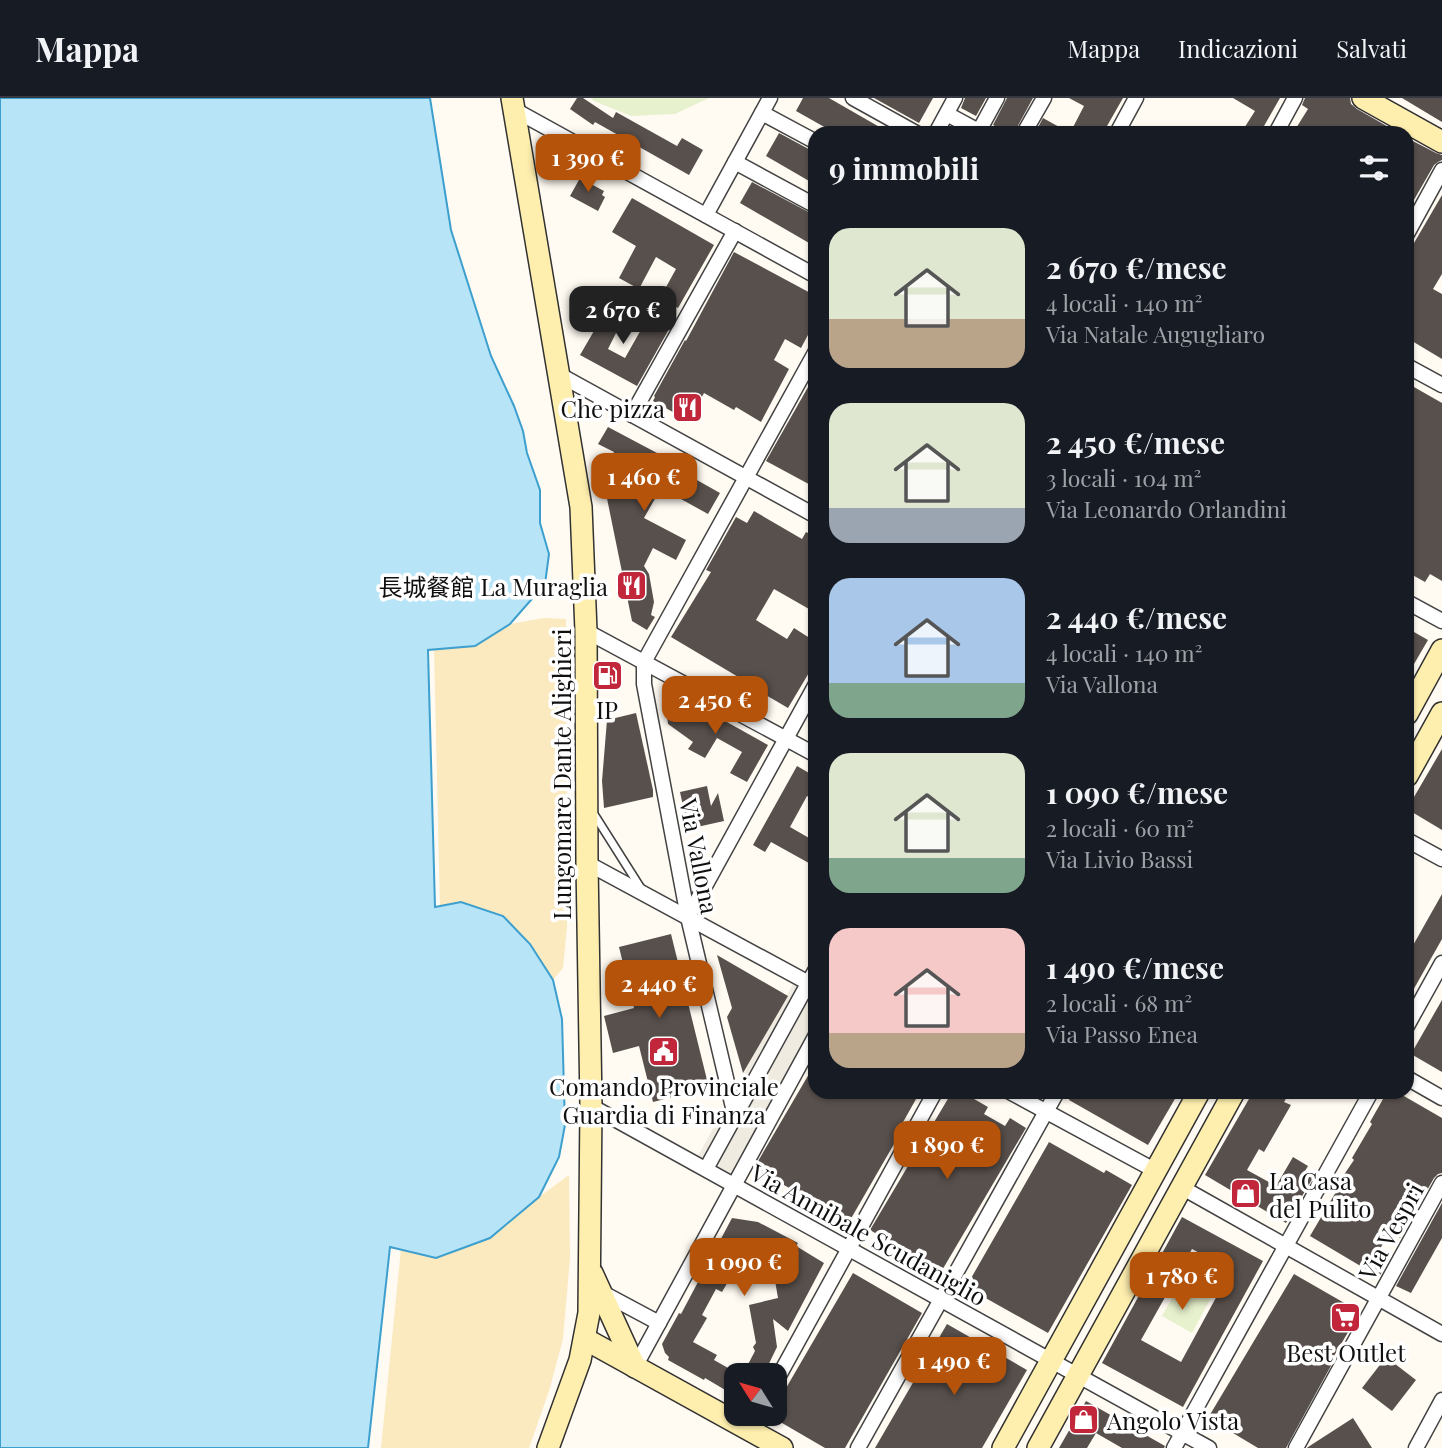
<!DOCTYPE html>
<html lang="it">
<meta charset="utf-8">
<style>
:root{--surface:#171b24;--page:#242831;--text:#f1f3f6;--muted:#9ea1a6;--line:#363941;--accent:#b45309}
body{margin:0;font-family:"Playfair Display","Noto Sans SC",serif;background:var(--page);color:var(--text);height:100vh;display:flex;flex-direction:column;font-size:26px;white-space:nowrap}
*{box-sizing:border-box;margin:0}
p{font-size:23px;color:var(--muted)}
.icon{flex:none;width:38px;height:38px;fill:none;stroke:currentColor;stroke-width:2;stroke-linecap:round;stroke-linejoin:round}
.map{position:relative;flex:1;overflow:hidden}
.side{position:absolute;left:808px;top:28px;width:606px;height:973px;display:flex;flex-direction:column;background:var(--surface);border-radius:21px;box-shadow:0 2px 5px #0004}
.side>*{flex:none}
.needle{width:46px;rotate:307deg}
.fabs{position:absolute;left:724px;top:1265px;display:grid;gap:14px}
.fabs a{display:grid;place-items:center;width:63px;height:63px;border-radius:14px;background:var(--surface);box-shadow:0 2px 5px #0004;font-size:35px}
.price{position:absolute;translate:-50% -60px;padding:0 16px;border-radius:14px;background:var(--accent);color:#fff;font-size:23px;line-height:46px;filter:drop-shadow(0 2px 4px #0008)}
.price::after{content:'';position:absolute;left:50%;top:42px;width:21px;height:16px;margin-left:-10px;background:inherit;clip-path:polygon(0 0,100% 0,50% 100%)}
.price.on{background:#222;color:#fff}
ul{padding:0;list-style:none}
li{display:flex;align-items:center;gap:21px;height:175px;padding:0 21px}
li span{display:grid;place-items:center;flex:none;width:196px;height:140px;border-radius:21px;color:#555}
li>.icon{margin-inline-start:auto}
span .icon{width:84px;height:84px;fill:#fffc;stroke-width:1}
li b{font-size:30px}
h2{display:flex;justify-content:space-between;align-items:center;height:84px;padding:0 21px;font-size:30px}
header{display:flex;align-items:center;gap:42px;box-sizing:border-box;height:98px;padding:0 35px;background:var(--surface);border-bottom:2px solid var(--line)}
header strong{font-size:33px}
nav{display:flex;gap:38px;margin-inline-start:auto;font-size:24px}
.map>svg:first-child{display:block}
.sand{fill:#fbe9bf}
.pitch{fill:#e7f1cd}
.plaza{fill:#f0ebe0}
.water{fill:#b7e4f6;stroke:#3d9fce;stroke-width:2}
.building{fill:#58504c;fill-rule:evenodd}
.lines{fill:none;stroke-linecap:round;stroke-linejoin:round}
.lane-casing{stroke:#434343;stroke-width:10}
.street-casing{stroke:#434343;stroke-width:17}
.secondary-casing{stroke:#323232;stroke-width:24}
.lane{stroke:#fff;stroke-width:7}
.street{stroke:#fff;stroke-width:14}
.secondary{stroke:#ffefae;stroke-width:21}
.labels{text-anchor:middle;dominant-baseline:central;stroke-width:7;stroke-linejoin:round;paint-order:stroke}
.poi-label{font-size:24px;fill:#101010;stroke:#fff}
.street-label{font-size:24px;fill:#101010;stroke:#fff}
</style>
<header>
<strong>Mappa</strong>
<nav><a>Mappa</a><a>Indicazioni</a><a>Salvati</a></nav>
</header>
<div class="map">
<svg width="1442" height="1350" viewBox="0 0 1442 1350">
<rect width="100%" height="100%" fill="#fffbf2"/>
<g class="sand">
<path d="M544,520L566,521L567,829L563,870L553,882L530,846L461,804L440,809L434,551L475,548L510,526Z"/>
<path d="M569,1077L570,1160L563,1241L549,1293L529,1350H381L401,1151L436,1160L490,1140L539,1099Z"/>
</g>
<g class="pitch">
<path d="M591,0H709L675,16L631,18L594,3Z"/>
<path d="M1189,1169L1219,1185L1192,1235L1162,1218Z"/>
</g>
<path class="plaza" d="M797,879L815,889V953L740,1090L694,1065Z"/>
<path class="water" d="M0,0H430L451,132L491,258L514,308L523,333L527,355L540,392V425L549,456L545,486L510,526L475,548L428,552L435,809L461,804L503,818L530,846L553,882L562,921L565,1027L559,1059L539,1099L490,1140L436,1160L390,1149L368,1350H0Z"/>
<g class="building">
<path d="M577,0H583L613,20L616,14L677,48L682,40L703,52L689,77L595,24L593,27L570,11Z"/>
<path d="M803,0H829L890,35H835L796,13Z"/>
<path d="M874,0H933L919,25Z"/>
<path d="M965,0H986L976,18L961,10Z"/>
<path d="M1007,0H1033L1014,35H1007L993,27Z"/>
<path d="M1069,0H1123L1103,35H1035L1043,20L1070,35L1084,8Z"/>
<path d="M1233,0H1280L1260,35H1241L1255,13Z"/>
<path d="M1305,0H1350L1351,6L1357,11L1399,35H1293L1308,11L1302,7Z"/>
<path d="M1402,0H1442V24Z"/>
<path d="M779,35L816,55V87L766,58Z"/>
<path d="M1407,40L1436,55L1442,57V62L1438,64L1434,67L1407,114Z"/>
<path d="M580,80L604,93L602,97L605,99L598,113L570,98Z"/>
<path d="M752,84L816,118V149L740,105Z"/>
<path d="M1442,97V176L1433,191L1442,196V261L1407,240V157Z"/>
<path d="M632,100L714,147L678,210L660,200L676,171L656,159L639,191L619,180L636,148L612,134Z"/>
<path d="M734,154L816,198V222L801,250L785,241L774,262L789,271L761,324L736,309L734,312L704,295L689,323L653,303L655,299L654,298L685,242L686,243Z"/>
<path d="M612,202L628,211L608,251L625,260L647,221L668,233L637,288L580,257Z"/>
<path d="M816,275V390L766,363Z"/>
<path d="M1407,285L1442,305V483L1430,476L1425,484L1407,474Z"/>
<path d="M608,329L674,364L672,368L720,395L708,416L661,390L644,420L686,442L676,462L653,450L644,468L649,476L654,504L651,517L655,519L647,532L632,523L602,376L614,354L598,346Z"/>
<path d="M754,413L802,441L806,434L816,439V515L774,491L756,522L787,541L794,530L816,544V563L788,610L759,593L761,591L741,578L740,580L671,539L711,474L706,472L736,419L747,425Z"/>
<path d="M1407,530L1428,542L1407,578Z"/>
<path d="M664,594L706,619L709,614L768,647L747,684L730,675L742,654L717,640L705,660L688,651L693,644L668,626Z"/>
<path d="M636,615L653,692V699L604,710L602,683L607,622Z"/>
<path d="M1442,651V732L1407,711Z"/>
<path d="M797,668L816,679V703L807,698L790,729L816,744V769L771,744L765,754L753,747Z"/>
<path d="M707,688L711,708L718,695L724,723L688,731L680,694Z"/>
<path d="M1442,796V841L1407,903V858Z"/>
<path d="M671,836L709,990L653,1004L639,948L613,955L604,918L634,910L619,849Z"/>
<path d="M717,857L788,898L743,975L727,919L732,910Z"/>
<path d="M1442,902V974L1411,956Z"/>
<path d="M816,964V994H920L902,1026L905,1027L849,1124L754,1070Z"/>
<path d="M952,994H962L988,1009L984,1016L1005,1028L1010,1020L1026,1030L941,1174L870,1132Z"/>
<path d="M1073,994H1179L1148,1047L1069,1002Z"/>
<path d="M1253,994H1290L1284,1004L1291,1007L1264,1054L1259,1051L1247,1072L1276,1088L1293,1059L1308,1068L1305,1073L1314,1078L1286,1125L1205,1077Z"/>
<path d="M1387,994H1397L1442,1020V1075L1438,1076L1434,1080L1400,1140L1390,1134L1375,1159L1386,1166L1379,1179L1310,1138L1343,1082L1341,1081L1354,1062L1352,1060L1372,1026L1370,1024Z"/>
<path d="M1049,1044L1104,1075L1106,1072L1132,1087L1048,1235L966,1189Z"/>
<path d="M1442,1105V1140L1411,1195L1396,1188Z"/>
<path d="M1182,1119L1263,1163L1183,1309L1102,1265ZM1192,1151L1231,1172L1181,1264L1141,1242Z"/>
<path d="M732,1120L758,1124L798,1145L796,1148L824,1165L788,1233L773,1221L777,1249L763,1278H742L755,1253L753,1249L756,1245L749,1207L778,1200L774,1177L729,1182L722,1194L716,1191L702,1217L707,1220L693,1244L717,1257L714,1262L737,1275V1299L705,1280L704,1282L668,1262L669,1259L665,1255L662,1246L679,1215L681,1216Z"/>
<path d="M853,1175L922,1215L845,1350H825L770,1318L771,1316H775V1309Z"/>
<path d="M1294,1176L1360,1214L1331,1263L1333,1264L1286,1350H1258L1208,1320Z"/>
<path d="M947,1226L1027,1272L982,1350H875Z"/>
<path d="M1386,1259L1416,1282L1392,1313L1362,1290Z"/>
<path d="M1086,1303L1165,1348L1164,1350H1122L1096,1335L1087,1350H1059Z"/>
<path d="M1353,1320L1372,1350H1307L1308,1349Z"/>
</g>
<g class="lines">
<defs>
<path id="lane" d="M592,713L642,792"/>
<g id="street">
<path d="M853,0L916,35"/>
<path d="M513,11L816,178"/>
<path d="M762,15L816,44"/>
<path d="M947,16L982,35"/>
<path d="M979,33L997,0"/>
<path d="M936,35L955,0"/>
<path d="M1024,35L1044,0"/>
<path d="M1117,35L1136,0"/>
<path d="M1276,35L1295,0"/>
<path d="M735,64L816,108"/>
<path d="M706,117L770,0"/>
<path d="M1407,136L1442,72"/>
<path d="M1407,268L1442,287"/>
<path d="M558,276L816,418"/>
<path d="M632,317L735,133"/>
<path d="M1407,504L1442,523"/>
<path d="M586,533L816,657"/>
<path d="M1407,742L1442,761"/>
<path d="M587,765L816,889"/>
<path d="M688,819L816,586"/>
<path d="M1407,928L1442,865"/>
<path d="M1407,980L1442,1000"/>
<path d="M1010,994L1156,1073"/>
<path d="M591,1008L1209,1350"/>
<path d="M735,1018L688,819L644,586V564L816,253"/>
<path d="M706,1071L816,871"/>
<path d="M1181,1089L1442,1236"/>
<path d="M601,1194L659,1225"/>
<path d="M635,1269L816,937"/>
<path d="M775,1285L935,994"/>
<path d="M749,1332L758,1316"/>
<path d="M858,1350L1057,994"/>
<path d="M1174,1350L1371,994"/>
<path d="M1296,1350L1442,1085"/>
<path d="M1416,1350L1442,1302"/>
</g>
<g id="secondary">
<path d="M512,0L581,409L586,533L587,765L591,1008L589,1215L580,1262L548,1350"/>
<path d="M1363,0L1442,44"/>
<path d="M1407,616L1442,552"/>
<path d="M1407,678L1442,615"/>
<path d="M592,1175L635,1269"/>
<path d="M585,1241L782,1350"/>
<path d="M1003,1350L1199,994"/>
<path d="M1038,1350L1234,994"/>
</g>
</defs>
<use href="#lane" class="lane-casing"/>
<use href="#street" class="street-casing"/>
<use href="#secondary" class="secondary-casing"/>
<use href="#lane" class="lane"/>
<use href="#street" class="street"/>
<use href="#secondary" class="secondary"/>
</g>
<defs>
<symbol id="restaurant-square" viewBox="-11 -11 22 22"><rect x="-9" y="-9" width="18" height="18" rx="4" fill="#c1263a" stroke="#fff"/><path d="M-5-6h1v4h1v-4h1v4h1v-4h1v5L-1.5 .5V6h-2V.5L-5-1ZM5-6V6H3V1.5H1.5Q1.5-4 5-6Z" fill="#fff"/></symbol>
<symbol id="fuel-square" viewBox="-11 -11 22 22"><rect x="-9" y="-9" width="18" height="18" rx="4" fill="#c1263a" stroke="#fff"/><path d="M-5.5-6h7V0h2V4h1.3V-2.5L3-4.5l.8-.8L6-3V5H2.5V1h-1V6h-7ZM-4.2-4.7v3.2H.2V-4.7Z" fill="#fff"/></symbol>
<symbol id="civic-square" viewBox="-11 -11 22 22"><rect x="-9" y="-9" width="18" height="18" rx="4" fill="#c1263a" stroke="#fff"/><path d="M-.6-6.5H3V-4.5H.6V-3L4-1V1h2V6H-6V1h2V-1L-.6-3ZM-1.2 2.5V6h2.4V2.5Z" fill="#fff"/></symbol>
<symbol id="shop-square" viewBox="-11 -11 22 22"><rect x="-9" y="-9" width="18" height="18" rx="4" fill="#c1263a" stroke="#fff"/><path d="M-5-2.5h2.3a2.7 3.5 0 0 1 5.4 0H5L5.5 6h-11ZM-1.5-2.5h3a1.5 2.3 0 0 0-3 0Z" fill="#fff"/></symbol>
<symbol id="supermarket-square" viewBox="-11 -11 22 22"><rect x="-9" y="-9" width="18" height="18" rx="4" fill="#c1263a" stroke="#fff"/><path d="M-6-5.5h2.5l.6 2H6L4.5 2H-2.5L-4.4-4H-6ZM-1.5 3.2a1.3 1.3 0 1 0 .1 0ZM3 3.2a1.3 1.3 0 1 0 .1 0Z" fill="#fff"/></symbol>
</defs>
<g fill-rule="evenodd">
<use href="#restaurant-square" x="670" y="292" width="35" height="35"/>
<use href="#restaurant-square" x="614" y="470" width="35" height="35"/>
<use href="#fuel-square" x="590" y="560" width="35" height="35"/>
<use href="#civic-square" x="646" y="936" width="35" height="35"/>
<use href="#shop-square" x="1228" y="1078" width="35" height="35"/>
<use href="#supermarket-square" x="1328" y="1202" width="35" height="35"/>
<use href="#shop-square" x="1066" y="1304" width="35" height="35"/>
</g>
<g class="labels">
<g class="poi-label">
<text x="665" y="310" text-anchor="end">Che pizza</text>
<text x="608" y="488" text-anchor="end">長城餐館 La Muraglia</text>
<text x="607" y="611">IP</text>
<text x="664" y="988">Comando Provinciale<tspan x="664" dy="28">Guardia di Finanza</tspan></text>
<text x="1269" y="1082" text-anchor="start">La Casa<tspan x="1269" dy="28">del Pulito</tspan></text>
<text x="1346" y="1254">Best Outlet</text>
<text x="1107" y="1322" text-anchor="start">Angolo Vista</text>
</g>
<g class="street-label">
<text transform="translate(561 676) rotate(-90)">Lungomare Dante Alighieri</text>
<text transform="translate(700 758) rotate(79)">Via Vallona</text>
<text transform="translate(1390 1133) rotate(-61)">Via Vespri</text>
<text transform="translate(869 1136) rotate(29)">Via Annibale Scudaniglio</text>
</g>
</g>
</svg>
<div class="fabs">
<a><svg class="needle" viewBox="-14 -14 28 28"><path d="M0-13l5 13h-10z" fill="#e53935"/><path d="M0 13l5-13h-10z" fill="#9ea1a6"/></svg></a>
</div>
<b class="price" style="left:588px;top:96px">1 390 €</b>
<b class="price on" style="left:623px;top:248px">2 670 €</b>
<b class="price" style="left:644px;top:415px">1 460 €</b>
<b class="price" style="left:715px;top:638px">2 450 €</b>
<b class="price" style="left:659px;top:922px">2 440 €</b>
<b class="price" style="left:947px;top:1083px">1 890 €</b>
<b class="price" style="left:744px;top:1200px">1 090 €</b>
<b class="price" style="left:1182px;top:1214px">1 780 €</b>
<b class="price" style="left:954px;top:1299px">1 490 €</b>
<section class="side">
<h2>9 immobili<svg class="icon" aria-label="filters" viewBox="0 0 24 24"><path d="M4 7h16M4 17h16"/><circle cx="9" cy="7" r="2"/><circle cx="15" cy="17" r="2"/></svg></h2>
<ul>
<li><span style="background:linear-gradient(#dfe7d0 65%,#b9a48a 0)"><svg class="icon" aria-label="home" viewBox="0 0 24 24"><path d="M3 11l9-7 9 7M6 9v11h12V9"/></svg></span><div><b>2 670 €/mese</b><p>4 locali · 140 m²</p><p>Via Natale Augugliaro</p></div></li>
<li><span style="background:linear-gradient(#dfe7d0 75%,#9aa5b1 0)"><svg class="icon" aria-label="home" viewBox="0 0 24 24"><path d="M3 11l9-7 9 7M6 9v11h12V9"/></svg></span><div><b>2 450 €/mese</b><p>3 locali · 104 m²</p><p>Via Leonardo Orlandini</p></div></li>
<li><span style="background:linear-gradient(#a9c7e8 75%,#7fa58c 0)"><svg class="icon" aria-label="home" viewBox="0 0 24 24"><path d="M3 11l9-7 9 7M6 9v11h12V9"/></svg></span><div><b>2 440 €/mese</b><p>4 locali · 140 m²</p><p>Via Vallona</p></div></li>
<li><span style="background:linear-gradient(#dfe7d0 75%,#7fa58c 0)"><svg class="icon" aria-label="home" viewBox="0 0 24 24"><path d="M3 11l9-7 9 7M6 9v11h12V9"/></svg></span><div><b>1 090 €/mese</b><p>2 locali · 60 m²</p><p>Via Livio Bassi</p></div></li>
<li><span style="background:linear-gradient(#f6c9c9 75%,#b9a48a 0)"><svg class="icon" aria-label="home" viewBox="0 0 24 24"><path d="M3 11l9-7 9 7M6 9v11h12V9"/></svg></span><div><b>1 490 €/mese</b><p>2 locali · 68 m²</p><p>Via Passo Enea</p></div></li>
</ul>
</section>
</div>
